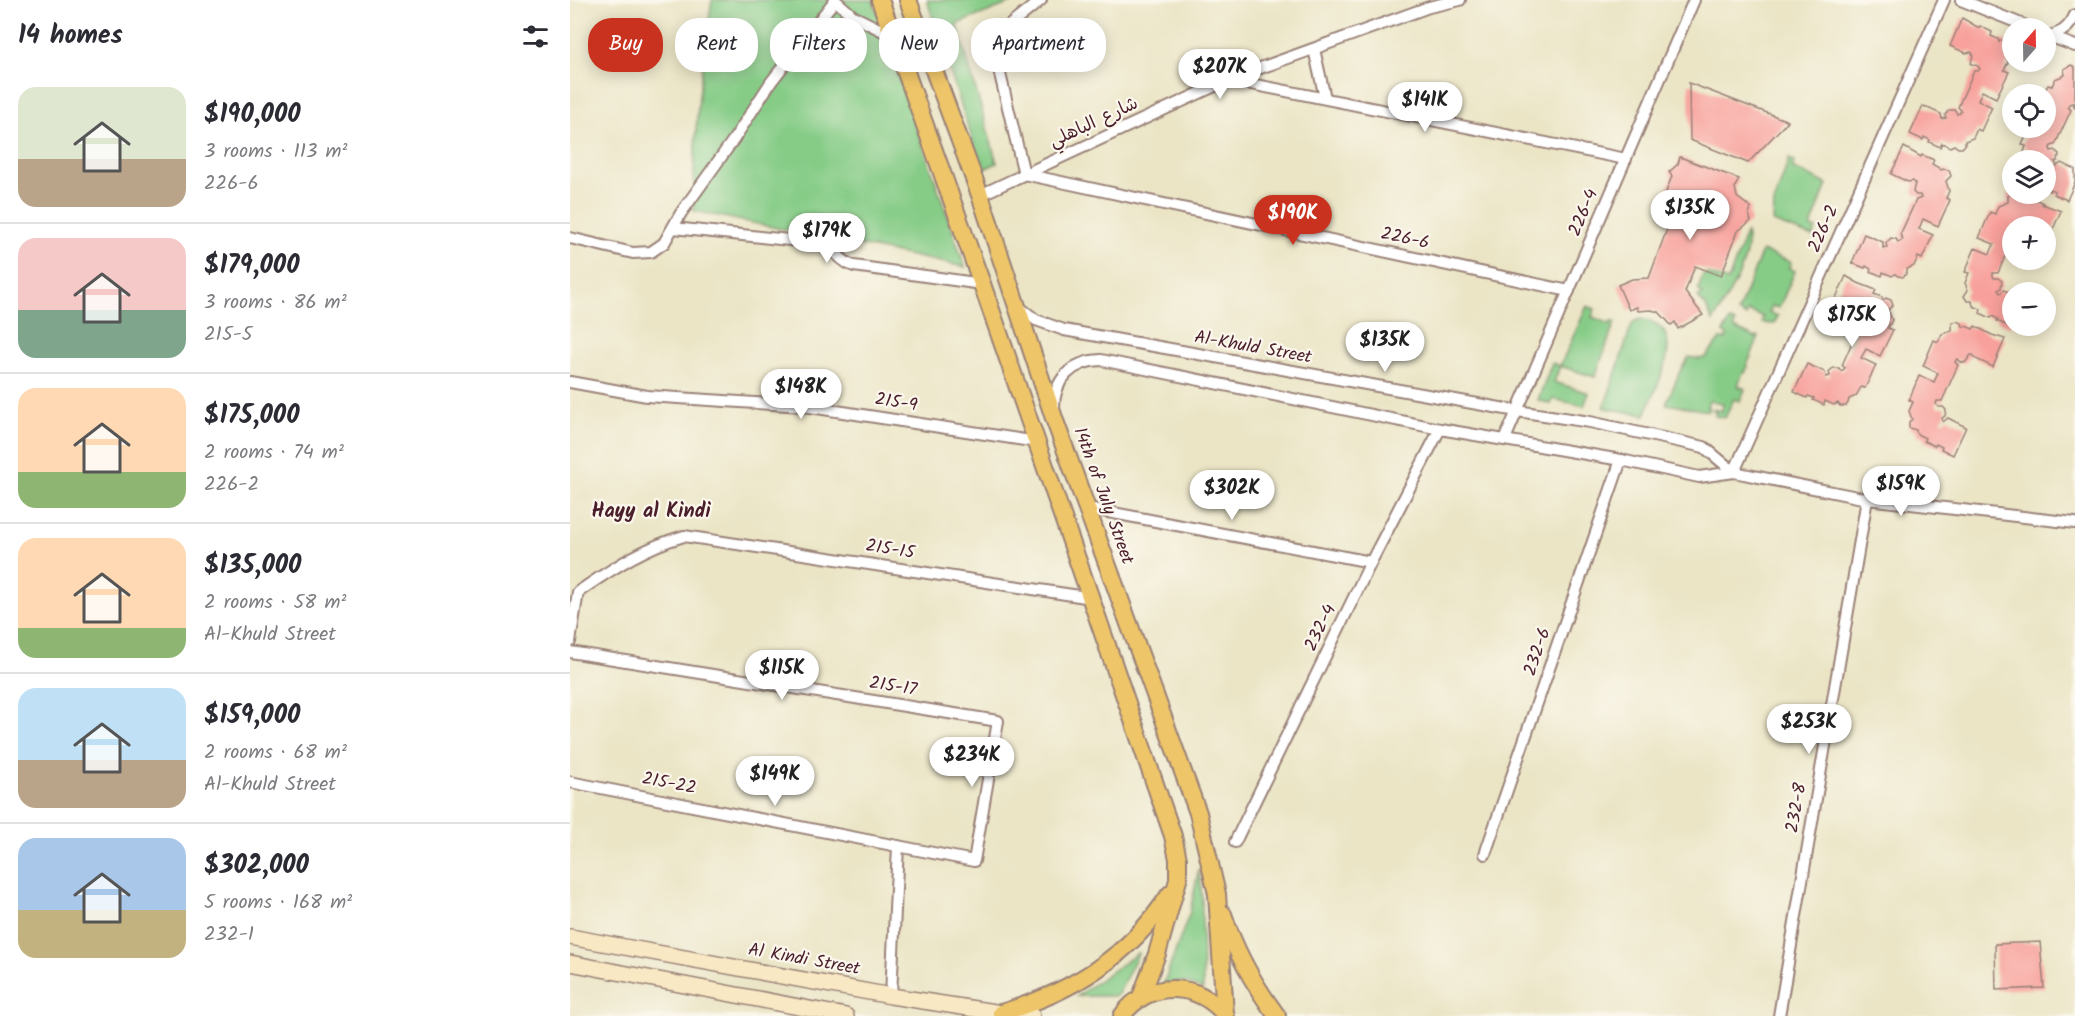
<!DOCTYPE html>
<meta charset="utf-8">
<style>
:root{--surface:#fff;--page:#f7f7f7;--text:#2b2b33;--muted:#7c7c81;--line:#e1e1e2;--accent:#c8321e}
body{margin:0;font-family:Kalam,"Playpen Sans Arabic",sans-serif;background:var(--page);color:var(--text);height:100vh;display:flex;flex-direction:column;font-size:22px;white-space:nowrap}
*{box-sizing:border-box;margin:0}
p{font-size:20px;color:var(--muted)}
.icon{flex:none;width:33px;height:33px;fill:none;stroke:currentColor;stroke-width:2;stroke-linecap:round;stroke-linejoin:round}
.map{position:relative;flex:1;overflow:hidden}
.details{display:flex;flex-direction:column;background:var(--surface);width:570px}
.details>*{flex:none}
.guide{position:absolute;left:18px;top:18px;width:570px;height:54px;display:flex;gap:12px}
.needle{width:39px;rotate:20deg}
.fabs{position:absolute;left:1432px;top:18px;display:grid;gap:12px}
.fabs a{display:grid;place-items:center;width:54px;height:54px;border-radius:50%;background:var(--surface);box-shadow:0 3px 15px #0003;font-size:30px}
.price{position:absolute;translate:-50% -51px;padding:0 14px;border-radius:21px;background:#fff;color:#222;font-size:20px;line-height:39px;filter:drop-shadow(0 2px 3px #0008)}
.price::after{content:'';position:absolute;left:50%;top:36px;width:18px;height:14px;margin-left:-9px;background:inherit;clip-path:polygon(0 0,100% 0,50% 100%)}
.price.selected{background:var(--accent);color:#fff}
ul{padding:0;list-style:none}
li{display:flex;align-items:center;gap:18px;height:150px;padding:0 18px}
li+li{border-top:2px solid var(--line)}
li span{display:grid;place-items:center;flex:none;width:168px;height:120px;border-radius:18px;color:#555}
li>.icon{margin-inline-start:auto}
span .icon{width:72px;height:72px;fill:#fffc;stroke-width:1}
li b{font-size:26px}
h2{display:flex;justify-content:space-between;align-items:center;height:72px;padding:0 18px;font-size:26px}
.tag{padding:0 21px;border-radius:24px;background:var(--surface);box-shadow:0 3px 15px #0003;font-size:21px;line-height:54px}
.tag.selected{background:var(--accent);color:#fff}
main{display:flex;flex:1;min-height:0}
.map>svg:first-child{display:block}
.green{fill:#86cc87;stroke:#687659;stroke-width:1.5}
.building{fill:#f8a09b}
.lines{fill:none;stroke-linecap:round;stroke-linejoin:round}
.street-casing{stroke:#9a8278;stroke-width:14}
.secondary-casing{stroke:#9a8278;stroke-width:18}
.primary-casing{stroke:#9a8278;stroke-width:20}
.street{stroke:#fff;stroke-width:10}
.secondary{stroke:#f8e8c3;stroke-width:15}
.primary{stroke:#eec569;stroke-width:16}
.labels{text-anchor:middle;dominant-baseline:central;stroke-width:4.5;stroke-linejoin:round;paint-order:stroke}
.street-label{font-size:18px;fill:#4a1f2b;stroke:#fbf7ec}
.neighbourhood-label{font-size:20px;font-weight:bold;fill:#4a1f2b;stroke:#fbf7ec}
</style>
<main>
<section class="details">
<h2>14 homes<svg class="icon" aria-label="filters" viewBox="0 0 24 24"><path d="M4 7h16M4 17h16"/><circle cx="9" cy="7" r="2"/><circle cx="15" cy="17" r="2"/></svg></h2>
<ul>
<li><span style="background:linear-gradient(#dfe7d0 60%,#b9a48a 0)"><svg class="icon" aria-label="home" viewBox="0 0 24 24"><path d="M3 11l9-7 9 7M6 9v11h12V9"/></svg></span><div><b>$190,000</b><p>3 rooms · 113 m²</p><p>226-6</p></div></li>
<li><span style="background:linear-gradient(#f6c9c9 60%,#7fa58c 0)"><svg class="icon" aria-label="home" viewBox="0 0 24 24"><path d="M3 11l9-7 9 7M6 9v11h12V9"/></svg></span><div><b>$179,000</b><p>3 rooms · 86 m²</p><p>215-5</p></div></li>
<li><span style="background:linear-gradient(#ffd9b3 70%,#8fb573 0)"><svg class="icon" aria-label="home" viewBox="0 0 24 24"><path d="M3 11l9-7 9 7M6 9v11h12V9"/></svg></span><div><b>$175,000</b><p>2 rooms · 74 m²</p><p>226-2</p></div></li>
<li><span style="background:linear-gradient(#ffd9b3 75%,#8fb573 0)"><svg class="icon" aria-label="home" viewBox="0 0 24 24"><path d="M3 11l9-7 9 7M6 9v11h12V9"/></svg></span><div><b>$135,000</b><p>2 rooms · 58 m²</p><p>Al-Khuld Street</p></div></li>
<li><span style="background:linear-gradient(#bfe0f5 60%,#b9a48a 0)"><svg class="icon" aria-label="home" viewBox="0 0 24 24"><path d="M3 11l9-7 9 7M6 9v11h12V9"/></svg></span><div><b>$159,000</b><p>2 rooms · 68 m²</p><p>Al-Khuld Street</p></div></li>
<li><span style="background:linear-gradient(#a9c7e8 60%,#c2b280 0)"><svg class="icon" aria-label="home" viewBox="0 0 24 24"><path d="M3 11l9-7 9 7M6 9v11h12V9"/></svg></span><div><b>$302,000</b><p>5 rooms · 168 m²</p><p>232-1</p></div></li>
</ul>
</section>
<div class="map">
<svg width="1505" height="1016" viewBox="0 0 1505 1016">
<rect width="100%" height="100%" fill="#fbf7ec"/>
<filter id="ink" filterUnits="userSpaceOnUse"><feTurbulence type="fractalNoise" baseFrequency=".0167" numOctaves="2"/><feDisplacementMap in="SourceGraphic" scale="12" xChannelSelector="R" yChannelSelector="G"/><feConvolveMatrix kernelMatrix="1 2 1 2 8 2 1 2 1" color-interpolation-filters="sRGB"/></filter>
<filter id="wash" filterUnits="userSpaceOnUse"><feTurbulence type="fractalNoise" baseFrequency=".008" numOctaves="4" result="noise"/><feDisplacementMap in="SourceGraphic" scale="24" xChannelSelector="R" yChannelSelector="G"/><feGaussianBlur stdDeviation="1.35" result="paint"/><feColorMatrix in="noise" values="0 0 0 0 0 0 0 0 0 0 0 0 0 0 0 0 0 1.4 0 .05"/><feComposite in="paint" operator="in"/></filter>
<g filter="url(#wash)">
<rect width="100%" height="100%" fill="#ebe5c6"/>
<g class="green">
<path d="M142,0H303L395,267L124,211C122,141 131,70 142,0Z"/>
<path d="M357,0H448L387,24L427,163L412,170Z"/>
<path d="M1219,159L1224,161L1222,168L1257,184L1241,227L1246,229L1243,237L1203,222L1204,203Z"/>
<path d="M1176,233C1183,258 1157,298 1143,321L1135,305L1128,298L1133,294L1128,290L1133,275L1137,274L1158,281Z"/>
<path d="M1192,251L1221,262L1219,268L1225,271L1209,308L1202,306L1199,313L1208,316L1204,324L1192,323L1193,317L1178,311L1176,316L1168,312Z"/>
<path d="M1017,306L1025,309L1022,317L1040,324L1042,321L1045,322L1025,377L990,366L984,382L1019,393L1014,406L983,399L981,404L968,400L982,363L990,366Z"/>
<path d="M1070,319C1123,325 1086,386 1075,415L1034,408L1061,327L1063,322Z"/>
<path d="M1160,321L1165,323L1164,328L1186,338L1187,336L1189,337L1177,365L1178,366L1175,373L1173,372L1168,386L1175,389L1170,401L1164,399L1155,418L1145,416L1146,412L1143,411V409L1152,411L1153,403L1139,401L1137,407L1139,408L1138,411L1096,404L1111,369L1119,357L1130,359L1136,357L1150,339H1156L1157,335L1153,332Z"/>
<path d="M629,868L632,899L633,990C619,983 608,979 593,985L620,912Z"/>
<path d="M569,952L548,994L545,996H507Z"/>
</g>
<g id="blocks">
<g class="building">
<path d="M1392,18L1409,28L1410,26L1422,32L1421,36L1428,39L1429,42L1432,40L1438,42L1439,47L1434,52L1438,62L1434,70L1439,72L1426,98L1412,91L1408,100L1422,107L1411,131L1407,129L1403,138L1395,141V145L1392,148H1388L1384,145L1380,147L1372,143L1370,147L1359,142L1360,140L1354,137L1353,140L1340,134L1353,106L1371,114L1372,119L1376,118L1375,115L1379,110H1385L1387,114L1390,113L1391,110L1388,107L1404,71H1408L1410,69L1408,66L1401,64L1403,54L1401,52L1396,53L1380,46Z"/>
<path d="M1501,65L1505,67V107L1502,103L1499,104L1498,107L1501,110L1485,145L1481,146L1480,148L1481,151L1485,150L1489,154L1488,161L1485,162L1487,166L1491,163L1505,169V182L1497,200L1484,194L1485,191L1480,189L1479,191L1476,190V160H1455L1453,155L1456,146L1452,145L1460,128L1477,127L1481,117L1476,115V94H1473L1478,85L1482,86L1485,79L1495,75L1494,69Z"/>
<path d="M1119,83L1218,121L1178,163L1120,140Z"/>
<path d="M1334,147L1351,157L1352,155L1364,160L1362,164L1369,168L1371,170L1374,169L1379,170L1381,176L1376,181L1379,191L1376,198L1380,200L1368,226L1353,219L1349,229L1363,235L1352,259L1348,257L1344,266L1336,269V274L1333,277L1328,276L1325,274L1322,276L1313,272L1312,276L1300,271L1301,269L1296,266L1295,268L1282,263L1294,234L1313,242V248L1317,247L1316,243L1321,238L1326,239L1328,242L1331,241L1333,239L1330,235L1346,200L1351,198L1350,195H1346L1343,192L1345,183L1343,181L1338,182L1321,174Z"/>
<path d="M1110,157L1169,179L1165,187L1167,197L1181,208L1179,214L1181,221L1168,231L1151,276L1125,266L1115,292L1133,315L1108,329L1105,322L1101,325L1089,312L1081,310L1068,311L1067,307L1059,310L1048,285L1062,279L1079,278L1104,210L1091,205L1102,176L1099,172L1108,164Z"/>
<path d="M1443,192L1448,195L1449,199L1452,198L1459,201L1461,197L1473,203L1472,204L1491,211L1479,238L1476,237V226H1443L1441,234L1443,238L1428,273H1423V276L1424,278H1428L1432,281L1431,288L1428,290L1430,293L1434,290L1443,294V319L1440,327L1427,321L1428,319L1422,316L1421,318L1410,313L1411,309L1403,306L1402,301H1397L1394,296L1398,290L1395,283L1399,273L1395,272L1405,248L1420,254L1424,244L1409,238L1420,212L1425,214L1428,206L1438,202V195Z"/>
<path d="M1276,276L1288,283L1306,290L1304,294L1312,297L1313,300L1316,298L1321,300L1323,305L1318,310L1322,320L1318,328L1323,330L1310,356L1296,349L1291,358L1306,365L1295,388L1291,387L1286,396L1279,399L1278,403L1276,406H1270L1268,403L1264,405L1255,401L1254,405L1243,400L1244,398L1238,396L1237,398L1224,392L1237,364L1255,372L1256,377L1260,376L1259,372L1263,368H1269L1271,371L1273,370L1275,368L1272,365L1288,329L1293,327L1292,324H1289L1285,321L1287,312L1285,310L1280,311L1263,304Z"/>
<path d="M1387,321L1392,323L1393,327L1396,326L1403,329L1405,326L1422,335L1435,339L1423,367L1406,359L1403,355H1401L1395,363L1391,362L1388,359L1386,360L1385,362L1388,365L1372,401H1367L1366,404L1368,407H1373L1376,410L1375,416L1372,418L1373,422L1378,418L1396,427L1383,455L1371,449L1372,447L1366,444L1365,446L1354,441L1355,438L1347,434L1346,430L1339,428V422L1342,419L1339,411L1343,402L1339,400L1349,376L1364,382L1368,373L1353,366L1364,340L1368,342L1372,334L1382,331V323Z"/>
<path d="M1470,942L1474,988L1426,990L1425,944Z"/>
</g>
</g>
</g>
<g filter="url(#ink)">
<use href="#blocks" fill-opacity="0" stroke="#9a8278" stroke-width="1.5"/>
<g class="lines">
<defs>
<g id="street">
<path d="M265,0L283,16L313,31L322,38"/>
<path d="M471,0L440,25L430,74L454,174L999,291"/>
<path d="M1391,0L1461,28"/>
<path d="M1479,36C1492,33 1500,27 1505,15"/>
<path d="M1479,36L1505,46"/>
<path d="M744,49L755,98"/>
<path d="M661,80L1056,159"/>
<path d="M410,195L660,79L859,7L890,0"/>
<path d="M103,228L249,243C265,247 269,262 284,266L412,284"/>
<path d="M0,238L63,253L81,252L94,243L111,213L164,139L201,82L265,0"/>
<path d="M449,307L466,320L494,330L947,411L1020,422L1134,447L1164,472"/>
<path d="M0,382L77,396L234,406L467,442"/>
<path d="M484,410C483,380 502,361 531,360L870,429L1051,460L1129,477L1164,472L1297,499L1505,523"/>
<path d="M935,439L1124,0"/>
<path d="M1164,472L1374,0"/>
<path d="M517,508L801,562"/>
<path d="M0,642L8,592C44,568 72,548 114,536L522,598"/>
<path d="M0,652L428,721L404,861L0,782"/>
<path d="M665,842L801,562L870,429"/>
<path d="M915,854L1051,460"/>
<path d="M321,996L328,846"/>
<path d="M1209,1016L1297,499"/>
</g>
<g id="secondary">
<path d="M0,937L321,996L431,1013L462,1016"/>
<path d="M0,963L276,1016"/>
</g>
<g id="primary">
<path d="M310,0L412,284L603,836L608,859V880L587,954L571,997"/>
<path d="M338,0L410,195L485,421L628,813L647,894L655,1014"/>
<path d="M653,914C665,951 684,985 707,1016"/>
<path d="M431,1013C502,992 559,957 600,894"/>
<path d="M552,1016C578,979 629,981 656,1016"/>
</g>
</defs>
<use href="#street" class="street-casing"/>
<use href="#secondary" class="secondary-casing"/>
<use href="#primary" class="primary-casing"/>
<use href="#street" class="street"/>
<use href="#secondary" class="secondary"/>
<use href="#primary" class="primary"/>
</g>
</g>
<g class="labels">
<g class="street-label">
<text transform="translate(524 123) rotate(-25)">شارع الباهلي</text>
<text transform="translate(1014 213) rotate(-67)">226-4</text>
<text transform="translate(1254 229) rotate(-66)">226-2</text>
<text transform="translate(835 239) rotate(12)">226-6</text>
<text transform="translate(683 348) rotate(10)">Al-Khuld Street</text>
<text transform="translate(326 403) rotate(9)">215-9</text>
<text transform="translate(533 496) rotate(70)">14th of July Street</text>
<text transform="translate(320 550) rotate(9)">215-15</text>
<text transform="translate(751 628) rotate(-64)">232-4</text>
<text transform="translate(968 652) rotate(-71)">232-6</text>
<text transform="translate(323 687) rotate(9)">215-17</text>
<text transform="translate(99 784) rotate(11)">215-22</text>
<text transform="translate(1227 808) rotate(-80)">232-8</text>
<text transform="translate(234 960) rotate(10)">Al Kindi Street</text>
</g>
<g class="neighbourhood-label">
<text x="81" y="512">Hayy al Kindi</text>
</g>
</g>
</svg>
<div class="fabs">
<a><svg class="needle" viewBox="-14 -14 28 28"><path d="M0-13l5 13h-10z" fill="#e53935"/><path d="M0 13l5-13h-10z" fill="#7c7c81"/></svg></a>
<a><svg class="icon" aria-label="locate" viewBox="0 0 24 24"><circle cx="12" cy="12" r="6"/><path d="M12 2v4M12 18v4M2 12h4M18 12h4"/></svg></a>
<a><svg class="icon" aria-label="layers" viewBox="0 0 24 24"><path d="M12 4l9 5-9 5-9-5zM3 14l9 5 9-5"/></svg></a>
<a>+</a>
<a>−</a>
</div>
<b class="price" style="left:650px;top:100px">$207K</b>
<b class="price" style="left:855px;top:133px">$141K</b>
<b class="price" style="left:1120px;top:241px">$135K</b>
<b class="price selected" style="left:723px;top:246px">$190K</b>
<b class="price" style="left:257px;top:264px">$179K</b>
<b class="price" style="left:1282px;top:348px">$175K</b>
<b class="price" style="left:815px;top:373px">$135K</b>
<b class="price" style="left:231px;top:420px">$148K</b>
<b class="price" style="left:1331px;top:517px">$159K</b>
<b class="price" style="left:662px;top:521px">$302K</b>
<b class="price" style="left:212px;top:701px">$115K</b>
<b class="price" style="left:1239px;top:755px">$253K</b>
<b class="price" style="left:402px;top:788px">$234K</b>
<b class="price" style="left:205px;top:807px">$149K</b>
<div class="guide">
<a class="tag selected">Buy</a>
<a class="tag">Rent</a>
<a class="tag">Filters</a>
<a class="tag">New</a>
<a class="tag">Apartment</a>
</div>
</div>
</main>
